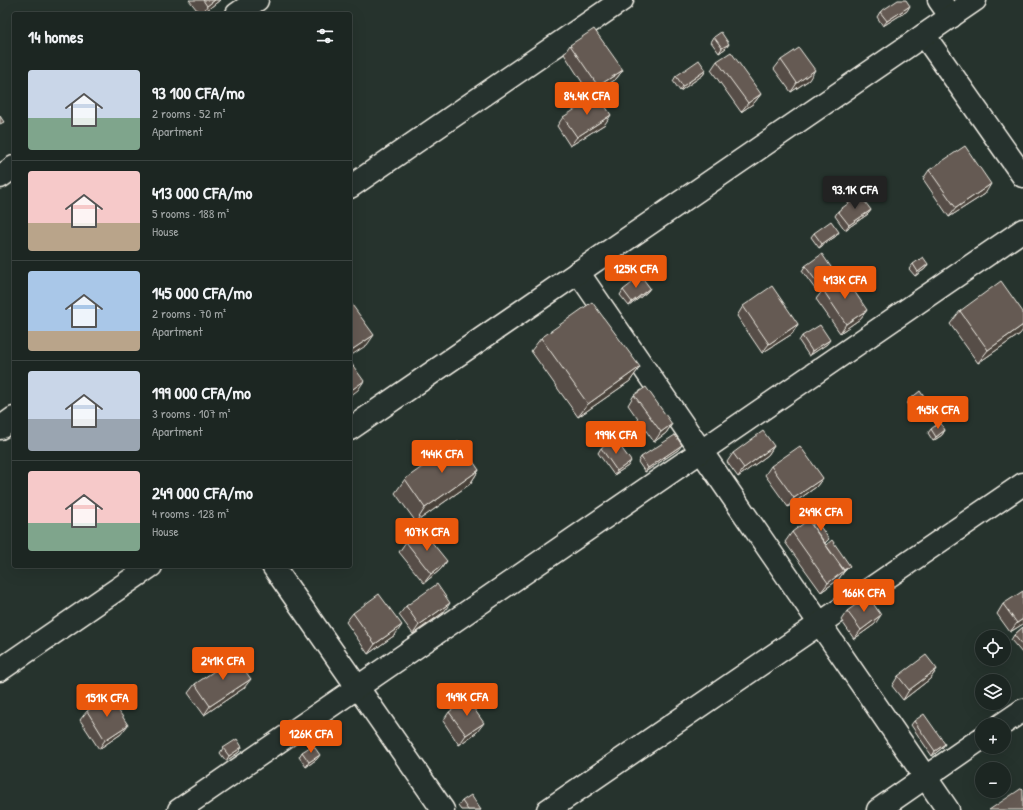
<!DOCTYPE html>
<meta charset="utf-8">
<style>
:root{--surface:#1c2622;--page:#29322f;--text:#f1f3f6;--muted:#a0a5a5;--line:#3a4340;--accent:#ea580c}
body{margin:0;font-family:"Patrick Hand",sans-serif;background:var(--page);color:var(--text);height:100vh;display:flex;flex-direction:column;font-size:15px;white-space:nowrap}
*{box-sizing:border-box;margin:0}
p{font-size:13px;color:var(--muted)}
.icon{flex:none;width:22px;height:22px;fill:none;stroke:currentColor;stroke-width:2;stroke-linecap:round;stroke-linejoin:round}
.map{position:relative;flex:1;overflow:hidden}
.details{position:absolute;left:12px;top:12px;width:340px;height:556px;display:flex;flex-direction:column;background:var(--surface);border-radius:4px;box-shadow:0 4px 16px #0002,0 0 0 1px var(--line)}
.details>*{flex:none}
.buttons{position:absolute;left:975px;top:630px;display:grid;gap:8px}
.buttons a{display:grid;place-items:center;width:36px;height:36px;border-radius:50%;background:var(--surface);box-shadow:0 4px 16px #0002,0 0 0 1px var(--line);font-size:20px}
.price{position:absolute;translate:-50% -34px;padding:0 9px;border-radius:4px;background:var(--accent);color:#fff;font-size:13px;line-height:26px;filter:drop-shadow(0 1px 2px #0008)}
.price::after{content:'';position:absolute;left:50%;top:24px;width:12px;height:9px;margin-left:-6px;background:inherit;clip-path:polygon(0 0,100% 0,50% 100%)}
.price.current{background:#222;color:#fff}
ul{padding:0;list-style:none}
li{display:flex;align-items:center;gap:12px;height:100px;padding:0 16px}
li+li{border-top:1px solid var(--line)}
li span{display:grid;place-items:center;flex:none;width:112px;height:80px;border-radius:4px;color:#555}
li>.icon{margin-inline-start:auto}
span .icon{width:48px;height:48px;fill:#fffc;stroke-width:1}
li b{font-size:17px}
h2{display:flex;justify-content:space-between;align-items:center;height:48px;padding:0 16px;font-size:17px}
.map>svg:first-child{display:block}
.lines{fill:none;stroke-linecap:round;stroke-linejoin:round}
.minor-casing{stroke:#f4f1e8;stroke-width:25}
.minor{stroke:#26332d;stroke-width:22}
.wall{fill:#574d47;stroke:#f4f1e8}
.shaded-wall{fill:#473f39;stroke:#f4f1e8}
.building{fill:#655a52;stroke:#f4f1e8}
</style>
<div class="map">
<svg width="1023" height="810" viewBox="0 0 1023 810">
<rect width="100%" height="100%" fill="#26332d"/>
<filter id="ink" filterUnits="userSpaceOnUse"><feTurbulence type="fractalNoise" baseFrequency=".025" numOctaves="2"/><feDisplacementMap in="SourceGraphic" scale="8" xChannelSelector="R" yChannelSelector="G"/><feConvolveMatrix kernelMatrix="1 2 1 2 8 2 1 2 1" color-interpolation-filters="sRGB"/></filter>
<g filter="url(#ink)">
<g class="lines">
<defs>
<g id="minor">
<path d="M939,0L951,17"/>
<path d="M237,14L257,0"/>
<path d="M924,35L1023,176"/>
<path d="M0,177L14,167"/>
<path d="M350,187L622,0"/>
<path d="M578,272L948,810"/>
<path d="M0,428L14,418"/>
<path d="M350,429L975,0"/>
<path d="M273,566L443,810"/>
<path d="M0,670L151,566"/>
<path d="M1001,725L1023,710"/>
<path d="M179,810L1023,230"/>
<path d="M548,810L1023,484"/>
<path d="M878,810L982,738"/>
</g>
</defs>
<use href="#minor" class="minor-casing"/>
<use href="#minor" class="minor"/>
</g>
<g class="wall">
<path d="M189,0H220L202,14H200Z"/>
<path d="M907,11L883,26L877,17L880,12Z"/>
<path d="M714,37L729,44L726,48L719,53L711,42Z"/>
<path d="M570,45L623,70L616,79L591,96L564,54Z"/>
<path d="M781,60L809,80L791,92L774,69Z"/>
<path d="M717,61L761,94L754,103L741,112L711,70Z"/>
<path d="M706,70L703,75L680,91L673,81L676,76Z"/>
<path d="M563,117L605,124L570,146L557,126Z"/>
<path d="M929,170L985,194L949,217L923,179Z"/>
<path d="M871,210L868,214L845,230L835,216L838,211Z"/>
<path d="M839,232L836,236L819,248L811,237L814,233Z"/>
<path d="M913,264H928L925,269L915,276L909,269Z"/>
<path d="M805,266L832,278L815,289L802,271Z"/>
<path d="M650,288L647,292L629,306L620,295L623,290Z"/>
<path d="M823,290L867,310L860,319L840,333L816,299Z"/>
<path d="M743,306L798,324L792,334L762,353L737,316Z"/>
<path d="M960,311L1020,334L978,363L950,324Z"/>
<path d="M802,336L827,344L809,356L799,341Z"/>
<path d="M541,338L640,367L630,381L578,417L531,351Z"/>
<path d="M634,395L672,424L666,433L654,442L628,405Z"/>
<path d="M910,399L923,404L913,411L907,404Z"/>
<path d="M931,429L945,430L942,435L933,441L928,433Z"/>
<path d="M774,446L768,455L738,477L727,462L733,453Z"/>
<path d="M601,448L628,466L614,475L598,453Z"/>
<path d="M678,450L645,472L638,462L641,457Z"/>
<path d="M771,466L823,478L816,487L788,507L765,475Z"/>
<path d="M479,470L470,484L416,522L395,493L405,479Z"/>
<path d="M792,532L826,544L850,566L843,573L838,580L821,592L785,542Z"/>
<path d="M406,542L447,561L440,570L424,583L399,552Z"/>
<path d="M1003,604L1023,624L1010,632L997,614Z"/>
<path d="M406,606L444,612L413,634L399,615Z"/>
<path d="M847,611L875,624L854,639L841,620Z"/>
<path d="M353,613L395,635L368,654L346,622Z"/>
<path d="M1023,627V654L1011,640L1014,635Z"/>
<path d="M937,669L930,679L903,700L892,686L898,676Z"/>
<path d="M195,684L244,688L204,715L188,693Z"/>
<path d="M87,711L121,734L99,749L80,720Z"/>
<path d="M449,712L477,732L459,745L443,721Z"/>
<path d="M914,721L945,744L942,748L932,756L911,725Z"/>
<path d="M242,747L239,752L226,761L220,753L223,748Z"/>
<path d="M302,752L317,759L306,767L299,757Z"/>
<path d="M462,801L481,810H461L458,806Z"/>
</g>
<g class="shaded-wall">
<path d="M215,0H220L202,14L207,6Z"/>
<path d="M910,6L907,11L883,26L887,21Z"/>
<path d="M729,44L726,48L719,53L722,48Z"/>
<path d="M623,70L616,79L591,96L598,86Z"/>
<path d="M706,70L703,75L680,91L683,86Z"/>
<path d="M815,70L809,80L791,92L797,83Z"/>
<path d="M761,94L754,103L741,112L748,103Z"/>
<path d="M611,115L605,124L570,146L577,137Z"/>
<path d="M991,184L985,194L949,217L956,208Z"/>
<path d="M871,210L868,214L845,230L849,225Z"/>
<path d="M839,232L836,236L819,248L822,244Z"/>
<path d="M928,264L925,269L915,276L918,272Z"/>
<path d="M835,273L832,278L815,289L819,285Z"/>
<path d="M650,288L647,292L629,306L632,302Z"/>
<path d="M867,310L860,319L840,333L846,324Z"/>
<path d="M798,324L792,334L762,353L769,344Z"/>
<path d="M1023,325V330L1020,334L978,363L988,350Z"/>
<path d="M374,335L367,345L350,356V351Z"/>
<path d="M830,340L827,344L809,356L812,351Z"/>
<path d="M640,367L630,381L578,417L588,404Z"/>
<path d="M364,381L358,390L350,396V391Z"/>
<path d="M926,400L923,404L913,411L916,407Z"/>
<path d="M672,424L666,433L654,442L661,432Z"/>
<path d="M945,430L942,435L933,441L936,437Z"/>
<path d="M682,445L678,450L645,472L648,468Z"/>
<path d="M774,446L768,455L738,477L744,468Z"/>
<path d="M631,461L628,466L614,475L617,471Z"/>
<path d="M479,470L470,484L416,522L425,508Z"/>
<path d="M823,478L816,487L788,507L794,498Z"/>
<path d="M447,561L440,570L424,583L431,574Z"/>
<path d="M850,566L843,573L838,580L821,592L828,583Z"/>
<path d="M450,603L444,612L413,634L419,625Z"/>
<path d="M881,615L875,624L854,639L861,630Z"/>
<path d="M1023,619V624L1010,632L1017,623Z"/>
<path d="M402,625L395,635L368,654L375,644Z"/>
<path d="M937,669L930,679L903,700L909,690Z"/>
<path d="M251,679L244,688L204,715L210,706Z"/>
<path d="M484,723L477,732L459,745L466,735Z"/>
<path d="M128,725L121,734L99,749L105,740Z"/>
<path d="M945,744L942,748L932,756L935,751Z"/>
<path d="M242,747L239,752L226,761L229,756Z"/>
<path d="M320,755L317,759L306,767L309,762Z"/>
</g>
<g class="building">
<path d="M203,0H215L207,6Z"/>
<path d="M898,0H906L910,6L887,21L880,12Z"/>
<path d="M594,29L623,70L598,86L570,45Z"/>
<path d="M721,32L729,44L722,48L714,37Z"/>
<path d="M799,48L815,70L797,83L781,60Z"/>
<path d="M731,52L761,94L748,103L717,61Z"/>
<path d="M699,60L706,70L683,86L676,76Z"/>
<path d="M598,95L611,115L577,137L563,117Z"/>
<path d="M0,116L4,122L0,124Z"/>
<path d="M965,146L991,184L956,208L929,170Z"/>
<path d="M860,195L871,210L849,225L838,211Z"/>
<path d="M831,221L839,232L822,244L814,233Z"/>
<path d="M822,254L835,273L819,285L805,266Z"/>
<path d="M923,257L928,264L918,272L913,264Z"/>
<path d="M641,276L650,288L632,302L623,290Z"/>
<path d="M844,276L867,310L846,324L823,290Z"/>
<path d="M1001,281L1023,312V325L988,350L960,311Z"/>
<path d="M772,286L798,324L769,344L743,306Z"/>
<path d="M350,302L374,335L350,351Z"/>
<path d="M592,302L640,367L588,404L541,338Z"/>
<path d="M820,325L830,340L812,351L802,336Z"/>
<path d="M351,363L364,381L350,391V364Z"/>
<path d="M646,387L672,424L661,432L634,395Z"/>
<path d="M920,391L926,400L916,407L910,399Z"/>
<path d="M940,422L945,430L936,437L931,429Z"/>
<path d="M763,431L774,446L744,468L733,453Z"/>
<path d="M675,435L682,445L648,468L641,457Z"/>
<path d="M615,439L631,461L617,471L601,448Z"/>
<path d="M459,441L479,470L425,508L405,479Z"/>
<path d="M800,446L823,478L794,498L771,466Z"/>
<path d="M808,520L844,571L828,583L792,532Z"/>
<path d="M817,522L829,539L825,543L812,525Z"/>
<path d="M422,530L447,561L431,574L406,542Z"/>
<path d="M832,540L850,566L844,570L826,545Z"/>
<path d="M437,584L450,603L419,625L406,606Z"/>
<path d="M1023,591V619L1017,623L1003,604Z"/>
<path d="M379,594L402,625L375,644L353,613Z"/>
<path d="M868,596L881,615L861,630L847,611Z"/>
<path d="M1023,627V646L1014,635Z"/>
<path d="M926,655L937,669L909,690L898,676Z"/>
<path d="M235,657L251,679L210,706L195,684Z"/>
<path d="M109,696L128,725L105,740L87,711Z"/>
<path d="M467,699L484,723L466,735L449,712Z"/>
<path d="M924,714L945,744L935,751L914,721Z"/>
<path d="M237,739L242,747L229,756L223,748Z"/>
<path d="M313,745L320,755L309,762L302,752Z"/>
<path d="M1022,788L1023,789V810H989Z"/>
<path d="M471,795L481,810H468L462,801Z"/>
</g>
</g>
</svg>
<div class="buttons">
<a><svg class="icon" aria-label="locate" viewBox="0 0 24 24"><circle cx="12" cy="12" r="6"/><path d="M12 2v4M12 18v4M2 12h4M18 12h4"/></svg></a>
<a><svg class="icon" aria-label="layers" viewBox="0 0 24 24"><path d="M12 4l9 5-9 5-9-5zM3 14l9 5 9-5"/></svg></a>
<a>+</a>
<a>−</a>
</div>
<b class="price" style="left:587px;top:116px">84.4K CFA</b>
<b class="price current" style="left:855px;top:210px">93.1K CFA</b>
<b class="price" style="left:636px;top:289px">125K CFA</b>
<b class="price" style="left:845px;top:300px">413K CFA</b>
<b class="price" style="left:938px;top:430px">145K CFA</b>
<b class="price" style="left:616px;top:455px">199K CFA</b>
<b class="price" style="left:442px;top:474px">144K CFA</b>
<b class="price" style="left:821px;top:532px">249K CFA</b>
<b class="price" style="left:427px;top:552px">107K CFA</b>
<b class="price" style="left:864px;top:613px">166K CFA</b>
<b class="price" style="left:223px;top:681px">241K CFA</b>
<b class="price" style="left:467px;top:717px">149K CFA</b>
<b class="price" style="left:107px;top:718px">151K CFA</b>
<b class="price" style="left:311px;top:754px">126K CFA</b>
<section class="details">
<h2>14 homes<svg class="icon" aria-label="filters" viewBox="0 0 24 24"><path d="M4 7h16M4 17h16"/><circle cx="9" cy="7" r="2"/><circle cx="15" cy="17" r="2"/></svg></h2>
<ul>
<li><span style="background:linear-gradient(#c9d6e8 60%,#7fa58c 0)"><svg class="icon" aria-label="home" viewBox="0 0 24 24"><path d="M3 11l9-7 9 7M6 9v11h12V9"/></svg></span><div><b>93 100 CFA/mo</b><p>2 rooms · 52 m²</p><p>Apartment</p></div></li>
<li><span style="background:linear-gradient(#f6c9c9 65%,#b9a48a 0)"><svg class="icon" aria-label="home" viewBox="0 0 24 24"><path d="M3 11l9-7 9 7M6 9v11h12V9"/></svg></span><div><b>413 000 CFA/mo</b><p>5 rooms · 188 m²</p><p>House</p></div></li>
<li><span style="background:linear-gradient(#a9c7e8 75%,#b9a48a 0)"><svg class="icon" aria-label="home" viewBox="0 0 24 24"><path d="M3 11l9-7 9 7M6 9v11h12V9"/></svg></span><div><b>145 000 CFA/mo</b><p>2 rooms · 70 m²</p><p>Apartment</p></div></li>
<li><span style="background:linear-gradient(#c9d6e8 60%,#9aa5b1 0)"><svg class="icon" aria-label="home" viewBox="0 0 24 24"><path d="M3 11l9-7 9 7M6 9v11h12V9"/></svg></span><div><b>199 000 CFA/mo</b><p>3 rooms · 107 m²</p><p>Apartment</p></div></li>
<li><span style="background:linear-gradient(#f6c9c9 65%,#7fa58c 0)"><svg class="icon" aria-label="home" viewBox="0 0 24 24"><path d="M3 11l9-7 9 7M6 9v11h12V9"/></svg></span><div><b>249 000 CFA/mo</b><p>4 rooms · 128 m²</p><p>House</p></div></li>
</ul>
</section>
</div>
